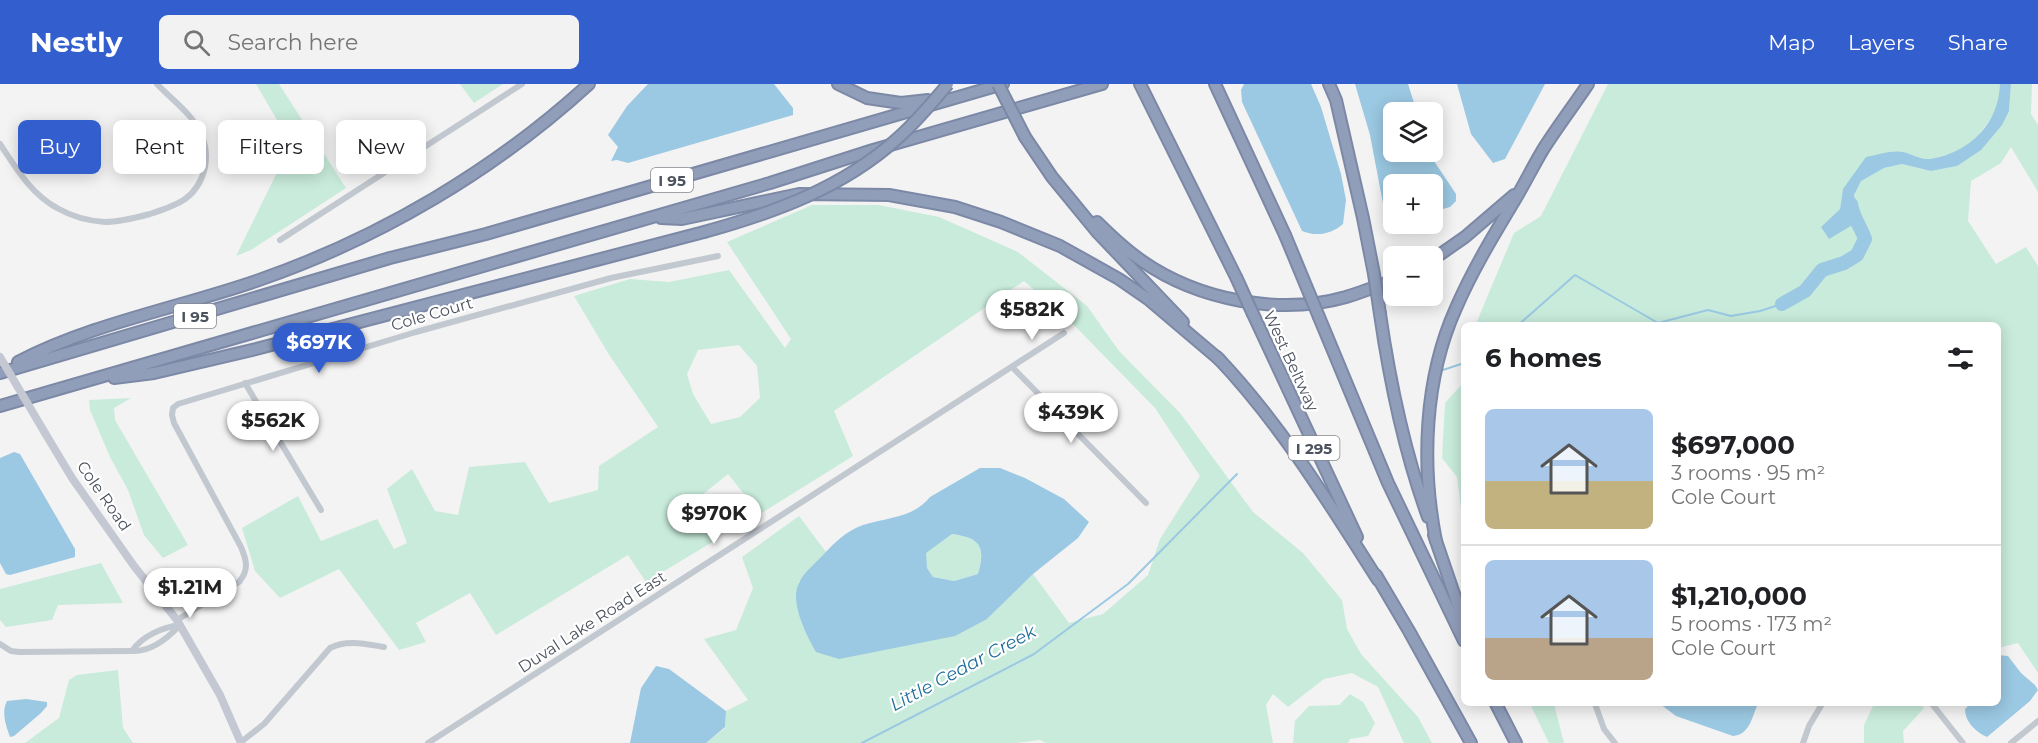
<!DOCTYPE html>
<meta charset="utf-8">
<style>
:root{--surface:#fff;--page:#f2f2f2;--text:#202124;--muted:#757577;--line:#e0e0e0;--accent:#335ece}
body{margin:0;font-family:Montserrat,sans-serif;background:var(--page);color:var(--text);height:100vh;display:flex;flex-direction:column;font-size:22px;white-space:nowrap}
*{box-sizing:border-box;margin:0}
p{font-size:20px;color:var(--muted)}
.icon{flex:none;width:33px;height:33px;fill:none;stroke:currentColor;stroke-width:2;stroke-linecap:round;stroke-linejoin:round}
.map{position:relative;flex:1;overflow:hidden}
.details{position:absolute;left:1461px;top:238px;width:540px;height:384px;display:flex;flex-direction:column;background:var(--surface);border-radius:9px;box-shadow:0 3px 15px #0003}
.details>*{flex:none}
.guide{position:absolute;left:18px;top:36px;width:570px;height:54px;display:flex;gap:12px}
.tools{position:absolute;left:1383px;top:18px;display:grid;gap:12px}
.tools a{display:grid;place-items:center;width:60px;height:60px;border-radius:9px;background:var(--surface);box-shadow:0 3px 15px #0003;font-size:30px}
.price{position:absolute;translate:-50% -51px;padding:0 14px;border-radius:21px;background:#fff;color:#222;font-size:20px;line-height:39px;filter:drop-shadow(0 2px 3px #0008)}
.price::after{content:'';position:absolute;left:50%;top:36px;width:18px;height:14px;margin-left:-9px;background:inherit;clip-path:polygon(0 0,100% 0,50% 100%)}
.price.selected{background:var(--accent);color:#fff}
ul{padding:0;list-style:none}
li{display:flex;align-items:center;gap:18px;height:150px;padding:0 24px}
li+li{border-top:2px solid var(--line)}
li span{display:grid;place-items:center;flex:none;width:168px;height:120px;border-radius:9px;color:#555}
li>.icon{margin-inline-start:auto}
span .icon{width:72px;height:72px;fill:#fffc;stroke-width:1}
li b{font-size:26px}
h2{display:flex;justify-content:space-between;align-items:center;height:72px;padding:0 24px;font-size:26px}
.tag{padding:0 21px;border-radius:9px;background:var(--surface);box-shadow:0 3px 15px #0003;font-size:21px;line-height:54px}
.tag.selected{background:var(--accent);color:#fff}
header{display:flex;align-items:center;gap:36px;box-sizing:border-box;height:84px;padding:0 30px;background:var(--accent);color:#fff}
header strong{font-size:28px}
nav{display:flex;gap:33px;margin-inline-start:auto;font-size:21px}
.search{width:420px;height:54px;background:var(--page);display:flex;align-items:center;gap:15px;box-sizing:border-box;padding:0 21px;border-radius:9px;color:var(--muted);font-size:22px}
.map>svg:first-child{display:block}
.green{fill:#c8ebdb;fill-rule:evenodd}
.water{fill:#9bc8e2;fill-rule:evenodd}
.lines{fill:none;stroke-linecap:round;stroke-linejoin:round}
.stream{stroke:#9bc8e2;stroke-width:2}
.river{stroke:#9bc8e2;stroke-width:14}
.highway-casing{stroke:#7c89a6;stroke-width:14}
.street{stroke:#c2c8cf;stroke-width:6}
.secondary{stroke:#c3c8d3;stroke-width:8}
.highway{stroke:#919eba;stroke-width:10}
.highway-bridge-casing{stroke:#7c89a6;stroke-width:14;stroke-linecap:butt}
.secondary-bridge{stroke:#c3c8d3;stroke-width:8}
.highway-bridge{stroke:#919eba;stroke-width:10}
.labels{text-anchor:middle;dominant-baseline:central;stroke-width:4.5;stroke-linejoin:round;paint-order:stroke}
.shield{fill:#fff;stroke:#82878e;stroke-width:1.5}
.shield-label{font-size:15px;font-weight:bold;fill:#4c535e}
.street-label{font-size:16px;fill:#4c535e;stroke:#fff}
.water-label{font-size:18px;font-style:italic;fill:#206f9d;stroke:#fff}
</style>
<header>
<strong>Nestly</strong>
<div class="search"><svg class="icon" aria-label="search" viewBox="0 0 24 24"><circle cx="10" cy="10" r="6"/><path d="M15 15l6 6"/></svg>Search here</div>
<nav><a>Map</a><a>Layers</a><a>Share</a></nav>
</header>
<div class="map">
<svg width="2038" height="659" viewBox="0 0 2038 659">
<rect width="100%" height="100%" fill="#f4f3f3"/>
<g class="green">
<path d="M256,0H279L346,104L251,166L236,172L291,60Z"/>
<path d="M460,0H503L474,19Z"/>
<path d="M1608,0H2000V17L1995,29L1975,56L1958,68L1927,76L1900,67L1843,105L1840,125L1821,143L1859,137L1854,111L1860,97L1884,84L1902,80L1931,87L1957,82L2009,27L2011,0H2032L2031,30L2038,41V108L2011,63L2001,79L1971,97L1968,137L1996,180L2026,163L2038,182V589L2018,559L1998,564V242H1475L1514,149L1541,132Z"/>
<path d="M812,121H879L939,133L1018,168L1087,222L1119,267L1180,329L1253,428L1303,469L1342,516L1347,545L1361,570L1418,633L1432,659H1404L1378,603L1352,589L1324,595L1288,623L1273,610L1266,621L1273,659H1046L1040,656L1015,659H706L725,644L726,627L748,616L704,555L736,546L753,504L742,473L799,432L826,468L798,499L987,535L1033,490L1069,539L1103,530L1148,491L1160,455L1200,392L1155,324L1070,237L1024,197L834,327L853,372L760,430L728,390L691,420L714,457L646,498L628,471L496,551L470,509L416,539L426,558L399,566L339,485L280,514L255,487L242,444L298,412L321,457L377,435L394,465L407,459L387,405L412,385L435,427L458,431L469,383L525,378L549,419L598,406L599,382L658,343L608,269L574,212L630,195L669,198L729,186L785,264L791,255L727,158ZM739,261L757,282L760,314L740,333L711,340L693,310L687,290L698,266Z"/>
<path d="M1464,298V449L1457,393L1442,374L1445,319Z"/>
<path d="M131,314L114,324L115,336L188,461L163,474L144,451L128,406L110,373L90,326L89,316Z"/>
<path d="M952,450C981,455 985,461 978,490L954,497L933,493L927,484L925,469Z"/>
<path d="M101,479L123,519L58,521L52,536L6,543L0,536V505Z"/>
<path d="M118,586L123,644L133,659H25L59,634L69,596L77,591Z"/>
<path d="M1350,610L1363,618L1375,639L1368,652L1350,655L1348,659H1293L1295,637L1309,622L1339,621Z"/>
<path d="M1530,620H1554L1564,659H1549Z"/>
<path d="M1874,620H1921L1924,624L1903,647L1904,659H1864V641Z"/>
</g>
<g class="water">
<path d="M648,0H774L793,24V31L628,79L617,76L611,77L618,63L608,51L627,22Z"/>
<path d="M1244,0H1311L1321,23L1341,90L1346,116L1343,140C1332,150 1316,153 1302,147L1242,18L1241,6Z"/>
<path d="M1355,0H1408L1417,28H1394V68H1429L1432,74L1456,110V117L1450,123L1433,128L1432,100H1394V140H1407L1397,144L1391,143L1385,130L1370,51Z"/>
<path d="M1457,0H1545L1505,75L1493,79L1471,50Z"/>
<path d="M2000,0H2011L2009,27L2002,41L1981,66L1957,82L1931,87L1902,80L1884,84L1861,97L1854,111L1859,137L1829,155L1821,143L1840,125L1843,105L1866,73C1877,71 1892,66 1903,68C1912,70 1921,76 1930,75C1969,69 1999,40 2000,0Z"/>
<path d="M14,368L20,370L75,465V473L10,491L6,490L0,479V374Z"/>
<path d="M980,384H1000L1025,394L1064,415L1089,438L1078,454L1033,490L987,535L955,552L839,575L816,568C807,552 789,518 799,499C803,489 816,479 823,471C835,458 846,447 863,441C887,433 912,435 930,413ZM952,450C980,454 986,462 978,490L954,497L933,493L927,484L926,469Z"/>
<path d="M1998,571L2008,572L2021,589L2035,601L2038,606L2030,617L1987,653C1976,648 1965,638 1965,625L1970,620H1998Z"/>
<path d="M656,582L669,585L726,627L725,643L706,659H630L641,604Z"/>
<path d="M26,615L47,618V622L41,629L14,652L10,653C6,642 1,628 7,617Z"/>
<path d="M1660,620H1758C1752,632 1750,651 1733,652L1676,632Z"/>
</g>
<g class="lines">
<g class="stream">
<path d="M1517,242L1575,191L1658,239L1708,226L1731,232L1760,227L1782,220"/>
<path d="M1443,286L1464,279"/>
<path d="M862,659L1034,570L1128,500L1237,390"/>
</g>
<path class="river" d="M1782,220L1805,207L1822,186L1844,179L1857,171L1865,155C1861,143 1853,134 1851,120"/>
<defs>
<g id="highway">
<path d="M838,0L867,14L901,19L928,16"/>
<path d="M1140,0L1236,193"/>
<path d="M1215,0L1285,151"/>
<path d="M1329,0L1336,16L1363,134L1374,190"/>
<path d="M1025,53L1052,93L1098,149L1183,238"/>
<path d="M661,134L682,135L799,110L889,111L955,123L1001,138L1060,162L1119,195L1148,215L1220,276"/>
<path d="M1097,138C1111,152 1126,166 1142,177C1198,216 1280,232 1346,213C1362,208 1378,202 1394,196"/>
<path d="M1432,176L1465,153L1514,111"/>
<path d="M1253,230L1357,453"/>
<path d="M1380,230C1390,299 1404,367 1428,433"/>
<path d="M1319,233L1388,399L1464,557"/>
<path d="M1217,273C1280,339 1329,419 1378,496"/>
<path d="M18,278C90,240 182,223 259,196C380,154 495,86 589,0"/>
<path d="M0,289L390,174L486,150L1003,0"/>
<path d="M114,294L154,289L256,265L704,148"/>
<path d="M0,322L770,99L873,66L1102,0"/>
<path d="M1434,451L1464,539"/>
<path d="M1436,457C1421,381 1424,295 1456,224C1472,187 1492,154 1513,119C1524,101 1533,82 1544,64C1558,42 1574,21 1588,0"/>
<path d="M1376,491L1409,547L1471,659"/>
<path d="M1496,620L1516,659"/>
</g>
</defs>
<use href="#highway" class="highway-casing"/>
<g class="street">
<path d="M0,60C16,84 31,110 57,124C71,132 88,137 105,138C120,138 135,134 150,130C178,121 198,114 205,83C207,72 206,62 202,52C194,31 172,16 157,0"/>
<path d="M280,156L522,0"/>
<path d="M1013,284L1146,419"/>
<path d="M245,299L321,426"/>
<path d="M177,536L239,498C249,486 247,477 241,463L174,339L172,331L173,324L178,320L416,248L611,194L718,172"/>
<path d="M180,541C168,554 150,568 132,567C142,552 163,543 180,541Z"/>
<path d="M0,560L11,567L19,568L132,567"/>
<path d="M1595,620L1604,645L1615,659"/>
<path d="M1932,620L1963,659"/>
<path d="M241,658L264,640L330,564C347,555 366,560 384,563"/>
<path d="M428,659L1064,249"/>
<path d="M1803,659L1809,642L1822,620"/>
<path d="M2011,659L2038,637"/>
</g>
<path class="secondary" d="M45,349L72,394L134,482L177,536L220,611L241,659"/>
<use href="#highway" class="highway"/>
<defs>
<g id="highway-bridge">
<path d="M998,0L1025,53"/>
<path d="M704,148C773,129 843,104 898,54C916,38 932,19 948,0"/>
<path d="M1285,151L1319,233"/>
<path d="M1374,190L1380,230"/>
<path d="M1236,193L1253,230"/>
</g>
</defs>
<use href="#highway-bridge" class="highway-bridge-casing"/>
<path class="secondary-bridge" d="M0,273L45,349"/>
<use href="#highway-bridge" class="highway-bridge"/>
</g>
<g class="labels">
<g class="shield">
<rect x="651" y="84" width="42" height="24" rx="4.5"/>
<rect x="174" y="220" width="42" height="24" rx="4.5"/>
<rect x="1288.5" y="352" width="51" height="24" rx="4.5"/>
</g>
<g class="shield-label">
<text x="672" y="96">I 95</text>
<text x="195" y="232">I 95</text>
<text x="1314" y="364">I 295</text>
</g>
<g class="street-label">
<text transform="translate(432 230) rotate(-16)">Cole Court</text>
<text transform="translate(1291 277) rotate(65)">West Beltway</text>
<text transform="translate(104 412) rotate(55)">Cole Road</text>
<text transform="translate(592 538) rotate(-33)">Duval Lake Road East</text>
</g>
<g class="water-label">
<text transform="translate(963 584) rotate(-28)">Little Cedar Creek</text>
</g>
</g>
</svg>
<div class="tools">
<a><svg class="icon" aria-label="layers" viewBox="0 0 24 24"><path d="M12 4l9 5-9 5-9-5zM3 14l9 5 9-5"/></svg></a>
<a>+</a>
<a>−</a>
</div>
<b class="price" style="left:1032px;top:257px">$582K</b>
<b class="price selected" style="left:319px;top:290px">$697K</b>
<b class="price" style="left:1071px;top:360px">$439K</b>
<b class="price" style="left:273px;top:368px">$562K</b>
<b class="price" style="left:714px;top:461px">$970K</b>
<b class="price" style="left:190px;top:535px">$1.21M</b>
<div class="guide">
<a class="tag selected">Buy</a>
<a class="tag">Rent</a>
<a class="tag">Filters</a>
<a class="tag">New</a>
</div>
<section class="details">
<h2>6 homes<svg class="icon" aria-label="filters" viewBox="0 0 24 24"><path d="M4 7h16M4 17h16"/><circle cx="9" cy="7" r="2"/><circle cx="15" cy="17" r="2"/></svg></h2>
<ul>
<li><span style="background:linear-gradient(#a9c7e8 60%,#c2b280 0)"><svg class="icon" aria-label="home" viewBox="0 0 24 24"><path d="M3 11l9-7 9 7M6 9v11h12V9"/></svg></span><div><b>$697,000</b><p>3 rooms · 95 m²</p><p>Cole Court</p></div></li>
<li><span style="background:linear-gradient(#a9c7e8 65%,#b9a48a 0)"><svg class="icon" aria-label="home" viewBox="0 0 24 24"><path d="M3 11l9-7 9 7M6 9v11h12V9"/></svg></span><div><b>$1,210,000</b><p>5 rooms · 173 m²</p><p>Cole Court</p></div></li>
</ul>
</section>
</div>
